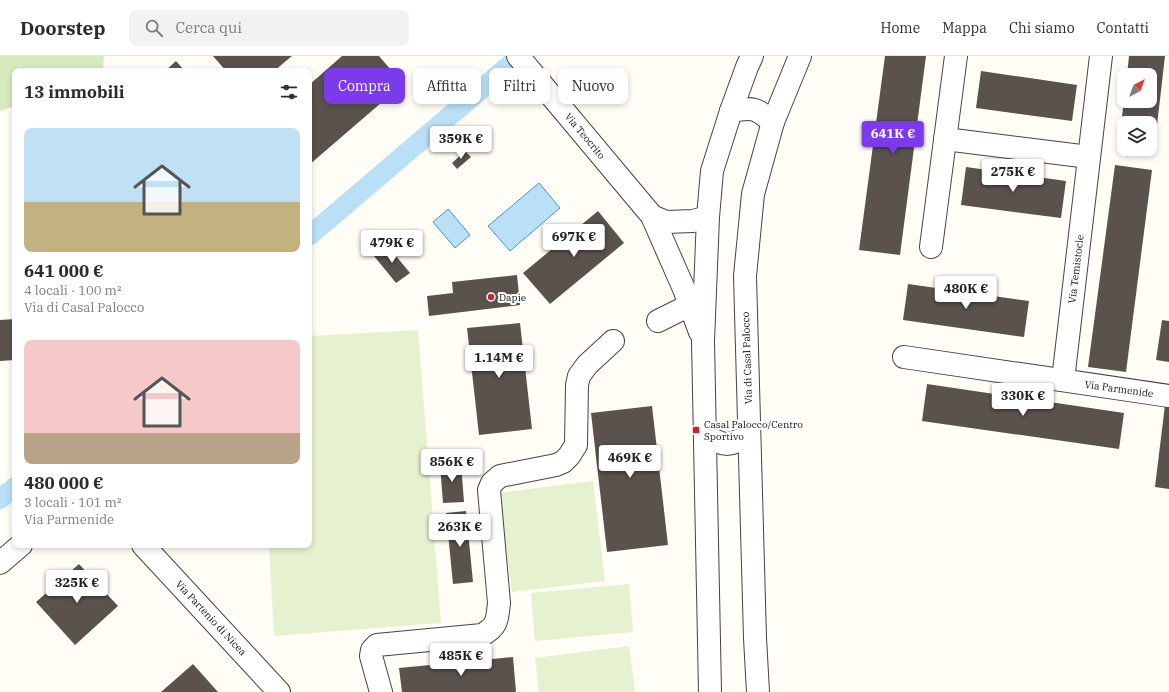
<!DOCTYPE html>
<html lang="it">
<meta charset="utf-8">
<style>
:root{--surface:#fff;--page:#f2f2f3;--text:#2b2b33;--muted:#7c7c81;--line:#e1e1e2;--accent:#7c3aed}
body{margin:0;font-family:"IBM Plex Serif",serif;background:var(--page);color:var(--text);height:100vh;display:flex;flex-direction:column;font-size:15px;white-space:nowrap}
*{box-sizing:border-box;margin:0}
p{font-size:13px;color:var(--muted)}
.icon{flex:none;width:22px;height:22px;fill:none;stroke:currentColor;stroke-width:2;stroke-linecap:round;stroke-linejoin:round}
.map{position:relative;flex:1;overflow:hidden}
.panel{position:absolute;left:12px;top:12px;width:300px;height:480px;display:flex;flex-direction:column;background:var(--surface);border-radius:8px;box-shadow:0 2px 6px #0003}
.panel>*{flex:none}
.guide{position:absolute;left:324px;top:12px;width:380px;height:36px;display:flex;gap:8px}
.needle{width:26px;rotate:41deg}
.controls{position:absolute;left:1117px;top:12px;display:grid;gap:8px}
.controls a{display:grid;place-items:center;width:40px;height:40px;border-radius:8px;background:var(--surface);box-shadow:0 2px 6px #0003;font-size:20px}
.price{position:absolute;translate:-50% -34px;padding:0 9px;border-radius:4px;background:#fff;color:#222;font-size:13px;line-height:26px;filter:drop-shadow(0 1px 2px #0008)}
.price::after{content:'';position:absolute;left:50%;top:24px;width:12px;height:9px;margin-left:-6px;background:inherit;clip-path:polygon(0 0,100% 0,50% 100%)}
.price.current{background:var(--accent);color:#fff}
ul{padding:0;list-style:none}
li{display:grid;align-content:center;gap:8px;height:212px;padding:0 12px}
li span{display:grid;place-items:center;height:124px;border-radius:8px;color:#555}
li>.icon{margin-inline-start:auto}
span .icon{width:72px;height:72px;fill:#fffc;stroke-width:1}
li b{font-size:17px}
h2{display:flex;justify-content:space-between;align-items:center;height:48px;padding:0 12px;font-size:17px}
.tag{padding:0 14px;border-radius:8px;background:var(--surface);box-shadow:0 2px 6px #0003;font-size:14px;line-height:36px}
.tag.current{background:var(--accent);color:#fff}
header{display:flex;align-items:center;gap:24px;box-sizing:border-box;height:56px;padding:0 20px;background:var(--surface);border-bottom:1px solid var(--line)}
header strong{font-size:19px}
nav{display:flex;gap:22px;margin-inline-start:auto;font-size:14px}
.search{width:280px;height:36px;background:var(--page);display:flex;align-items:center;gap:10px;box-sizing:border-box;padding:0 14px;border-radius:8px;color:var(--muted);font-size:15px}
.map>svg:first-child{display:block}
.green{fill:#d5ebbd}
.pitch{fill:#e6f2cf}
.water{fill:#b9e0f7;stroke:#3f96cf}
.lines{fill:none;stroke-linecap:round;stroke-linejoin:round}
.canal{stroke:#b9e0f7;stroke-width:20}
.building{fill:#5a524d}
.minor-casing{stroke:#444;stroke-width:24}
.minor{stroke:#fff;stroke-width:22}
.poi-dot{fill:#c4262e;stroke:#fff;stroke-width:1.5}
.labels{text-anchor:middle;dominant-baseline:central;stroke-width:4;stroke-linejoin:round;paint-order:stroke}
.street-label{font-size:10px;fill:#111;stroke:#fff}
.poi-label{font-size:10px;fill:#111;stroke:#fff;text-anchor:start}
</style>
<header>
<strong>Doorstep</strong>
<div class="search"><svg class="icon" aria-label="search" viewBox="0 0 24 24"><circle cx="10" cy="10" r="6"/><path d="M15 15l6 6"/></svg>Cerca qui</div>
<nav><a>Home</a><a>Mappa</a><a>Chi siamo</a><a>Contatti</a></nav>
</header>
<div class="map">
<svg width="1169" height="636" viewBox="0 0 1169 636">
<rect width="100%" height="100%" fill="#fffdf5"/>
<path class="green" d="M0,0H104L103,15H15V50L0,55Z"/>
<g class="pitch">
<path d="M418,274L441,567L274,580L269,489H309V280Z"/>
<path d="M593,425L605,525L512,536L498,437Z"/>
<path d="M629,528L633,576L535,585L531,537Z"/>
<path d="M629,590L635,636H539L535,602Z"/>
</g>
<g class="water">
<path d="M539,127L560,152L510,195L488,170Z"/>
<path d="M448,153L470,179L455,192L433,166Z"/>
</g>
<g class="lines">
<g class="canal">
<path d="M309,180L520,0"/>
<path d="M0,443L15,431"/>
</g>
</g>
<g class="building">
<path d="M213,0H292L274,15H226Z"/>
<path d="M342,0H379L403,28L309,109V29Z"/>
<path d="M885,0H926L900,199L859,194Z"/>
<path d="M1129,0H1165L1154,95L1150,94V67H1124V91L1118,90L1124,45H1150V19H1127Z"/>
<path d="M176,5L185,15H165Z"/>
<path d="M981,15L1077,29L1072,65L976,52Z"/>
<path d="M465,95L471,101L457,113L452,107Z"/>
<path d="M1115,109L1152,114L1126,316L1088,311Z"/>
<path d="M966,111L1066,125L1061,162L961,149Z"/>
<path d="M598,155L624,187L550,248L523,217Z"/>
<path d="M387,189L410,217L396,227L374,200Z"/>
<path d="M517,219L520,249L429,260L427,240L453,237L452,226Z"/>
<path d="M908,228L1029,245L1024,281L903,264Z"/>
<path d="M15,263V304L0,305V264Z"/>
<path d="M1162,264L1169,265V306L1156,304Z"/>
<path d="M520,267L532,373L479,379L467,272Z"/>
<path d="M927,328L1124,357L1119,393L922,365Z"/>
<path d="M1165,349H1169V433L1155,431Z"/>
<path d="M652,350L668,489L607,496L591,357Z"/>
<path d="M461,407L464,446L443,447L440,409Z"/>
<path d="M466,455L473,526L453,528L446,457Z"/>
<path d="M79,508L118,550L75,589L36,546Z"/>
<path d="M513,601L516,636H402L399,612Z"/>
<path d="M193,608L218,636H161Z"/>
</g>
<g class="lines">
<defs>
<g id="minor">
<path d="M518,0L652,160L684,233L700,276"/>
<path d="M731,55C754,51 755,52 773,66"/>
<path d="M945,83L1089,101"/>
<path d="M652,160L666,166L693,165L708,161"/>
<path d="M931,191L956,0"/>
<path d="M658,265L690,249"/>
<path d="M904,301L1169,340"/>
<path d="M1063,324L1101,0"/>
<path d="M705,379C725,391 729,391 749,379"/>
<path d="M143,489L279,636"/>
<path d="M0,507L21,489"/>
<path d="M381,636L371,600L372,594L377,589L482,579C498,570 497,564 499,547L489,434L492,427L500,420L556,409L563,406L569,400L576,389L577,329L579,320L587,309L613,285"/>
<path d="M710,636L703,285L708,161L712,115L731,55L747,11L752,0"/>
<path d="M758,636L755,582L745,220L753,138L773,66L800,0"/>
</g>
</defs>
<use href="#minor" class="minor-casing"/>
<use href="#minor" class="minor"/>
</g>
<g class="poi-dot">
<circle cx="491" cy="241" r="4"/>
<rect x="692" y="370" width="8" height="8" rx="2"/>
</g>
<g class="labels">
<g class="street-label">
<text transform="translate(585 80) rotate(50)">Via Teocrito</text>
<text transform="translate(1076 213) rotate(-83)">Via Temistocle</text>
<text transform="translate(747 302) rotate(-92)">Via di Casal Palocco</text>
<text transform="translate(1119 333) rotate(8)">Via Parmenide</text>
<text transform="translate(211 562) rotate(47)">Via Partenio di Nicea</text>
</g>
<g class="poi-label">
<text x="499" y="241">Dapie</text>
<text x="704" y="368">Casal Palocco/Centro<tspan x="704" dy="12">Sportivo</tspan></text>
</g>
</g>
</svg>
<div class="controls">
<a><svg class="needle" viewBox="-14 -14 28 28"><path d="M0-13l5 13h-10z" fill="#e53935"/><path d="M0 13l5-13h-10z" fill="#7c7c81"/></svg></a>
<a><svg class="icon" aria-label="layers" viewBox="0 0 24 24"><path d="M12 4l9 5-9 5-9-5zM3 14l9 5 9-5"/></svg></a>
</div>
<b class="price current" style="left:893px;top:99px">641K €</b>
<b class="price" style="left:461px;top:104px">359K €</b>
<b class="price" style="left:1013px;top:137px">275K €</b>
<b class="price" style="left:574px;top:202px">697K €</b>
<b class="price" style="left:392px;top:208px">479K €</b>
<b class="price" style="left:966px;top:254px">480K €</b>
<b class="price" style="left:499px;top:323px">1.14M €</b>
<b class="price" style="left:1023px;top:361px">330K €</b>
<b class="price" style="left:630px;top:423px">469K €</b>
<b class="price" style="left:452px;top:427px">856K €</b>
<b class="price" style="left:460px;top:492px">263K €</b>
<b class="price" style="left:77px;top:548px">325K €</b>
<b class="price" style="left:461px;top:621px">485K €</b>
<div class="guide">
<a class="tag current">Compra</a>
<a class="tag">Affitta</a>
<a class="tag">Filtri</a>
<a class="tag">Nuovo</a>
</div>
<section class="panel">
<h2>13 immobili<svg class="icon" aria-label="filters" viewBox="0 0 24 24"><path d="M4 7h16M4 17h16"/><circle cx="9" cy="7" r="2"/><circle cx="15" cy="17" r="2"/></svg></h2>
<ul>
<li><span style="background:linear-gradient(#bfe0f5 60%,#c2b280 0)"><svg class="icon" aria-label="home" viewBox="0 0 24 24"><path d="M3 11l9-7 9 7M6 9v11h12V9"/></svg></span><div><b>641 000 €</b><p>4 locali · 100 m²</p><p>Via di Casal Palocco</p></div></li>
<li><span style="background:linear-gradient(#f6c9c9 75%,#b9a48a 0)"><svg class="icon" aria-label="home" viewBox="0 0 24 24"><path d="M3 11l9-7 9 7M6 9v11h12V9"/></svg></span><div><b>480 000 €</b><p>3 locali · 101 m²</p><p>Via Parmenide</p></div></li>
</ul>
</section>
</div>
